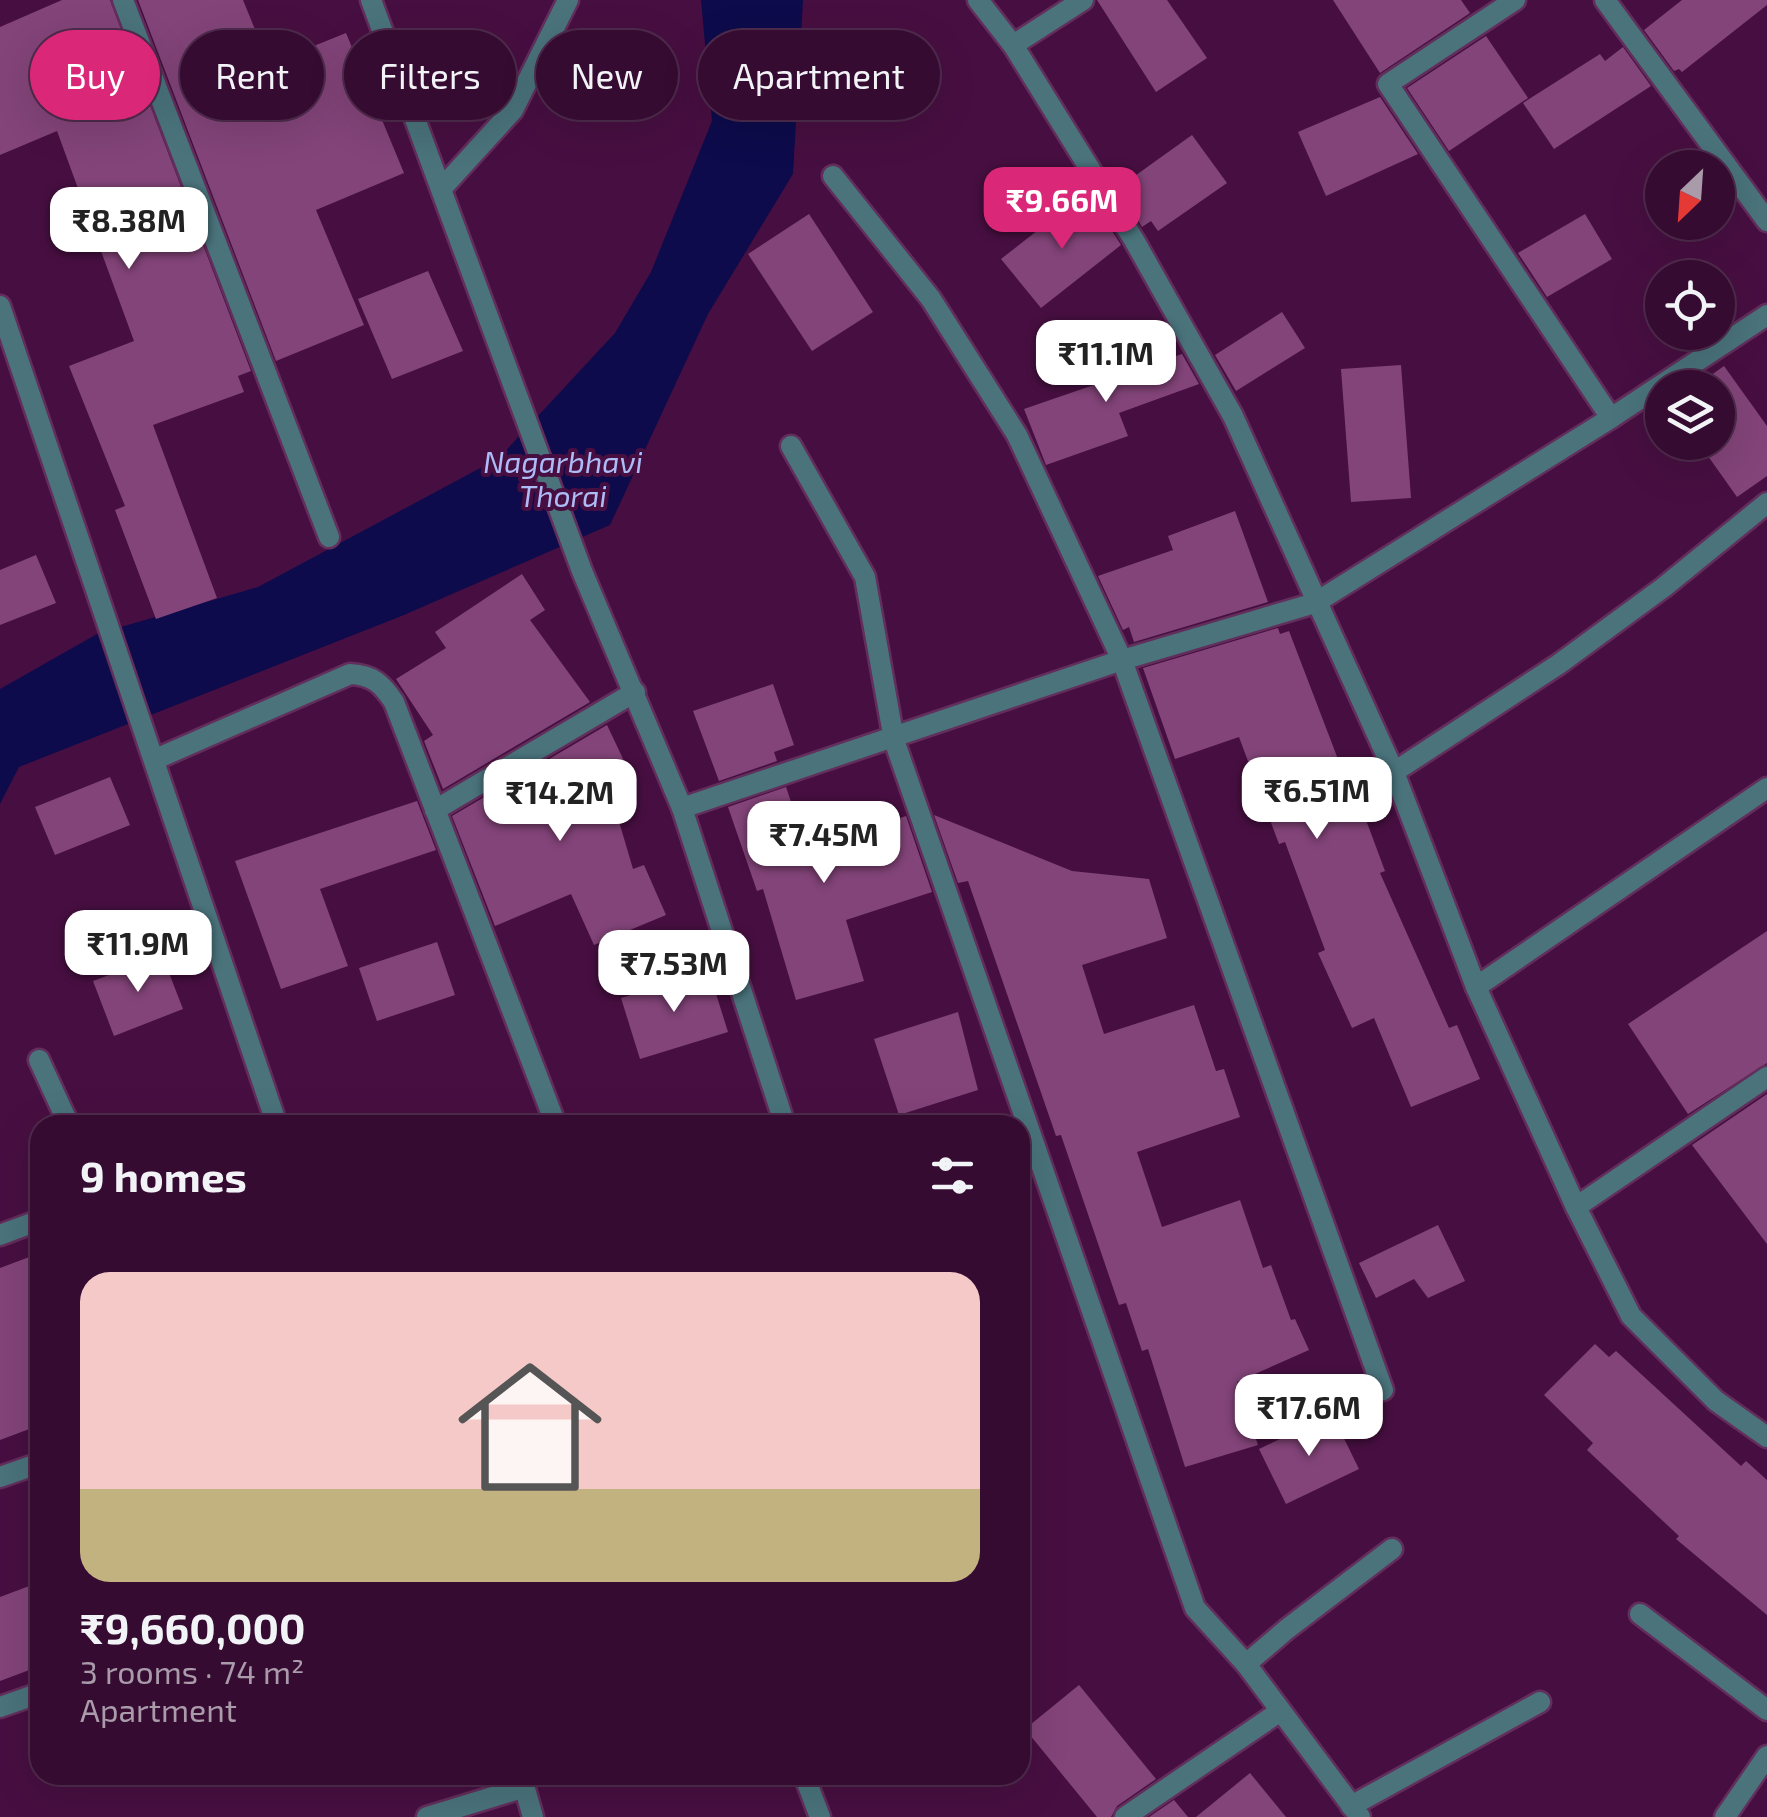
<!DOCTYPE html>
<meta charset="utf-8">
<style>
:root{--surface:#350b31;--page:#40193d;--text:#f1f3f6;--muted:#aa9bab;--line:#4f2b4d;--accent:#db2777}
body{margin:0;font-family:"Exo 2",sans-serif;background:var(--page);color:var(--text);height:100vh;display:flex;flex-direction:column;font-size:38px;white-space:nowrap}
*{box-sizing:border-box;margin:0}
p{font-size:32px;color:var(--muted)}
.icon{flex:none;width:55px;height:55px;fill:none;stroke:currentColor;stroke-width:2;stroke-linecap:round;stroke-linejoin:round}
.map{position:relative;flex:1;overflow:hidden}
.panel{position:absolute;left:30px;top:1115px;width:1000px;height:670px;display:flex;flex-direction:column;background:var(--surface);border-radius:30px;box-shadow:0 10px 40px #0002,0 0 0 2px var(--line)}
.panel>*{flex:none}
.banner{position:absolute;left:30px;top:30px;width:1000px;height:90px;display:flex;gap:20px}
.needle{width:65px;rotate:205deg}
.buttons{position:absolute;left:1645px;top:150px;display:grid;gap:20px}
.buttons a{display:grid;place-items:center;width:90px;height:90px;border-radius:50%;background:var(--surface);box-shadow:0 10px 40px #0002,0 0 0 2px var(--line);font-size:50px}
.price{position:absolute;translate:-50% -85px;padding:0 22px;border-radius:20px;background:#fff;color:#222;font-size:32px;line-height:65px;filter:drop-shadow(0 2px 5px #0008)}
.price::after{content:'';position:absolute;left:50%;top:60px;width:30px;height:22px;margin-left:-15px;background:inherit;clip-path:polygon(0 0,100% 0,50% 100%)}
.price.current{background:var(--accent);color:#fff}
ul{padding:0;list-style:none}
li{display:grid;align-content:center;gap:20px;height:530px;padding:0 50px}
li+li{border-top:2px solid var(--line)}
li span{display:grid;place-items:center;height:310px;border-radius:30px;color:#555}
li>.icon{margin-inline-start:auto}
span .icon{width:180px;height:180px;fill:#fffc;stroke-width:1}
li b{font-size:42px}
h2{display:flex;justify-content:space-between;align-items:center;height:120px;padding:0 50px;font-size:42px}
.pill{padding:0 35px;border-radius:45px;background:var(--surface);box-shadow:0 10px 40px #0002,0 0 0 2px var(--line);font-size:35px;line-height:90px}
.pill.current{background:var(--accent);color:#fff}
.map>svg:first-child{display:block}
.water{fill:#0d0b4b}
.building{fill:#834479}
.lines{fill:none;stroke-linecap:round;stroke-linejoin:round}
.service-casing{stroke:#622e5c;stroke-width:25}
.minor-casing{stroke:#622e5c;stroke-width:25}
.tertiary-casing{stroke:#622e5c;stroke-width:25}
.service{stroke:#4a737c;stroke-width:20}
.minor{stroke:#4a737c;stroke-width:20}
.tertiary{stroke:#4a737c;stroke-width:20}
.labels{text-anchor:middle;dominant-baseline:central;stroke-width:8;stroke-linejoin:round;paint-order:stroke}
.water-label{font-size:30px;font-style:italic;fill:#adbcf7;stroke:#470f41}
</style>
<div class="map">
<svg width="1767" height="1817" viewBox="0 0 1767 1817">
<rect width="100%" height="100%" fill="#470f41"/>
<path class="water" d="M701,0H803L793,174L708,314L610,525L404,615L19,767L0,804V689L97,634L258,587L499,458L615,333L651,272L712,121Z"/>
<g class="building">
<path d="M62,0H110L251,371L238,376L244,392L153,425L217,598L156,619L115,510L125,506L69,366L134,341L57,131L0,155V27Z"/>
<path d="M138,0H243L269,64L346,33L404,173L316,210L364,325L276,361Z"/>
<path d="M1097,0H1167L1207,58L1156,92Z"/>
<path d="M1333,0H1461L1470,13L1380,73Z"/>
<path d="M1682,0H1767V5L1682,72L1679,69L1674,71L1644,30Z"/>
<path d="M1486,36L1528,98L1449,151L1407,88Z"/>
<path d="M1623,47L1651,86L1554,149L1523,103L1600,54L1605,61Z"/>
<path d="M1380,97L1418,154L1326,196L1298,132Z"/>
<path d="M1192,135L1227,183L1158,231L1151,221L1142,227L1118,188Z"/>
<path d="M1079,198L1088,209L1095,204L1121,245L1041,308L1001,259Z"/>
<path d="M809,214L873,312L812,351L748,254Z"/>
<path d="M1585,214L1612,259L1547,297L1518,253Z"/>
<path d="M428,271L463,351L392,379L358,299Z"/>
<path d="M1282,312L1305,348L1236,391L1215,355Z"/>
<path d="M1172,346L1176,356L1182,354L1199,384L1119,413L1128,436L1046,465L1024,409L1114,378L1110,368Z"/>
<path d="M1401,365L1411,498L1351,502L1341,369Z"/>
<path d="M1724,366L1767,426V476L1737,497L1698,442H1718V388H1693Z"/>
<path d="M1235,511L1268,602L1134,642L1129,627L1123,630L1098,576L1173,550L1168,536Z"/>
<path d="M36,555L56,603L0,625V570Z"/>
<path d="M522,574L545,610L530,620L590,702L443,789L424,741L433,735L396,679L446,648L435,632Z"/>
<path d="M1278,628L1280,634L1289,631L1362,822L1366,820L1385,871L1380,873L1449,1028L1457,1025L1480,1079L1411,1107L1374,1018L1352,1028L1318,953L1325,950L1285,842L1279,844L1239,737L1175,759L1143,668Z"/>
<path d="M773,684L794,745L774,752L777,761L719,781L693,711Z"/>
<path d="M607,725L626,765L605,774L633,869L644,865L666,915L594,945L571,894L495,926L452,816Z"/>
<path d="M110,777L130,825L55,855L35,807Z"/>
<path d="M786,787L807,849L906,816L932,892L846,920L864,981L796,1000L763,889L757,891L728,807Z"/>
<path d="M417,801L436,850L320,889L348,966L281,989L235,861Z"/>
<path d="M934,815L1072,871L1149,879L1167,938L1082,965L1104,1034L1194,1005L1216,1071L1224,1069L1240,1117L1137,1152L1162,1227L1240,1200L1263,1268L1271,1265L1291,1320L1295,1319L1309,1350L1237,1382L1258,1445L1185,1467L1148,1349L1142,1351L1126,1303L1119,1305L1061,1135L1056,1136L968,881L958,883Z"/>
<path d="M1767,931V1063L1688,1114L1628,1024Z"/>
<path d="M437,942L455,995L377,1021L359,968Z"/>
<path d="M162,955L183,1009L114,1036L93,981Z"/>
<path d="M709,971L728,1032L640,1059L621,998Z"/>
<path d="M958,1012L978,1090L899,1115L874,1039Z"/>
<path d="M1767,1094V1244L1692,1145Z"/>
<path d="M1438,1225L1465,1281L1428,1298L1414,1279L1376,1298L1359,1263Z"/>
<path d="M40,1253V1425L0,1440V1268Z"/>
<path d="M1595,1344L1609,1357L1616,1351L1741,1466L1746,1461L1767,1480V1615L1676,1539L1679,1536L1587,1450L1593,1443L1544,1395Z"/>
<path d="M1332,1414L1359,1469L1286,1504L1259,1449Z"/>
<path d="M40,1582V1666L0,1681V1597Z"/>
<path d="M1079,1685L1156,1779L1117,1806L1111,1817H1097L1025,1729Z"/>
<path d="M1250,1773L1286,1817H1196Z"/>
<path d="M1174,1800L1188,1817H1149Z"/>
</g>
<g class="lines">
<defs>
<g id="service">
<path d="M0,1235L40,1220"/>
<path d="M0,1477L40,1463"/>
<path d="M1246,1664L1287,1629L1392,1549"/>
</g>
<g id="minor">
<path d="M123,0L329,537"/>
<path d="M371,0L582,571L682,808L785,1125"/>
<path d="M978,0L1013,45L1134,240L1233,416L1394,772L1476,987L1576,1207L1631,1316L1716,1401L1767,1437"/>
<path d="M1515,0L1388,84L1611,418"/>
<path d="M1605,0L1767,221"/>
<path d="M1013,45L1083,0"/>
<path d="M833,176L931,299L1017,435L1122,660L1383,1390"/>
<path d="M442,188L513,110L568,0"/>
<path d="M791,446L865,577L894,740L1195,1608L1246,1664L1360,1817"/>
<path d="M156,759L350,674C373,675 382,684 394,702L556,1125"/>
<path d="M1394,772L1559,664L1664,587L1767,503"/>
<path d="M682,808L1122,660L1315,603L1611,418L1767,315"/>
<path d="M435,810L635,692"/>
<path d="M1476,987L1767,788"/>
<path d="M39,1060L69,1125"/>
<path d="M1576,1207L1767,1077"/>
<path d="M1640,1614L1767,1710"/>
<path d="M0,1707L40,1693"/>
<path d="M804,1775L820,1817"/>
<path d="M1351,1806L1540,1702"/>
<path d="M427,1817L525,1787"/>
<path d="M1125,1817L1279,1712"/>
</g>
<g id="tertiary">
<path d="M0,306C91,579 187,851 277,1125"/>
<path d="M521,1775L533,1817"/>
<path d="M1725,1817L1767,1756"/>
</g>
</defs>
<use href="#service" class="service-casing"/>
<use href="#minor" class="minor-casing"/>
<use href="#tertiary" class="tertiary-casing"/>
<use href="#service" class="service"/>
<use href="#minor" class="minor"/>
<use href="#tertiary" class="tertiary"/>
</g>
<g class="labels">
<g class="water-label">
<text x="563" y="461">Nagarbhavi<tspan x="563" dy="34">Thorai</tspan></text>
</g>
</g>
</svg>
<div class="buttons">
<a><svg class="needle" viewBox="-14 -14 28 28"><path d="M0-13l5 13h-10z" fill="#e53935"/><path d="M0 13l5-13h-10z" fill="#aa9bab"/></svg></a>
<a><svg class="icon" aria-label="locate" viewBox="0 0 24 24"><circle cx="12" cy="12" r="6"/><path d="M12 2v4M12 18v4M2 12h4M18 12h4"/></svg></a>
<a><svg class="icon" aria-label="layers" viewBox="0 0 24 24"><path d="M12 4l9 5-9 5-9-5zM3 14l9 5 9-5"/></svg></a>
</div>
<b class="price current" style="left:1062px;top:252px">₹9.66M</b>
<b class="price" style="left:129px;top:272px">₹8.38M</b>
<b class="price" style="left:1106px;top:405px">₹11.1M</b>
<b class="price" style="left:1317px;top:842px">₹6.51M</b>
<b class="price" style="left:560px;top:844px">₹14.2M</b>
<b class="price" style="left:824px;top:886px">₹7.45M</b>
<b class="price" style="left:138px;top:995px">₹11.9M</b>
<b class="price" style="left:674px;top:1015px">₹7.53M</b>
<b class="price" style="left:1309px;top:1459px">₹17.6M</b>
<div class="banner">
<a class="pill current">Buy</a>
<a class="pill">Rent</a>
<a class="pill">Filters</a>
<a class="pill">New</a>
<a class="pill">Apartment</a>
</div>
<section class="panel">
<h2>9 homes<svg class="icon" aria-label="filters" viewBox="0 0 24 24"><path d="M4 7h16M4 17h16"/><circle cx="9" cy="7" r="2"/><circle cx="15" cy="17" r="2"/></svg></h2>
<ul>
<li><span style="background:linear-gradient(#f6c9c9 70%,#c2b280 0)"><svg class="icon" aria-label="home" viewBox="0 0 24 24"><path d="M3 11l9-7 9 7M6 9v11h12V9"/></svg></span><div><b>₹9,660,000</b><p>3 rooms · 74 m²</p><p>Apartment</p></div></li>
</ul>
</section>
</div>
